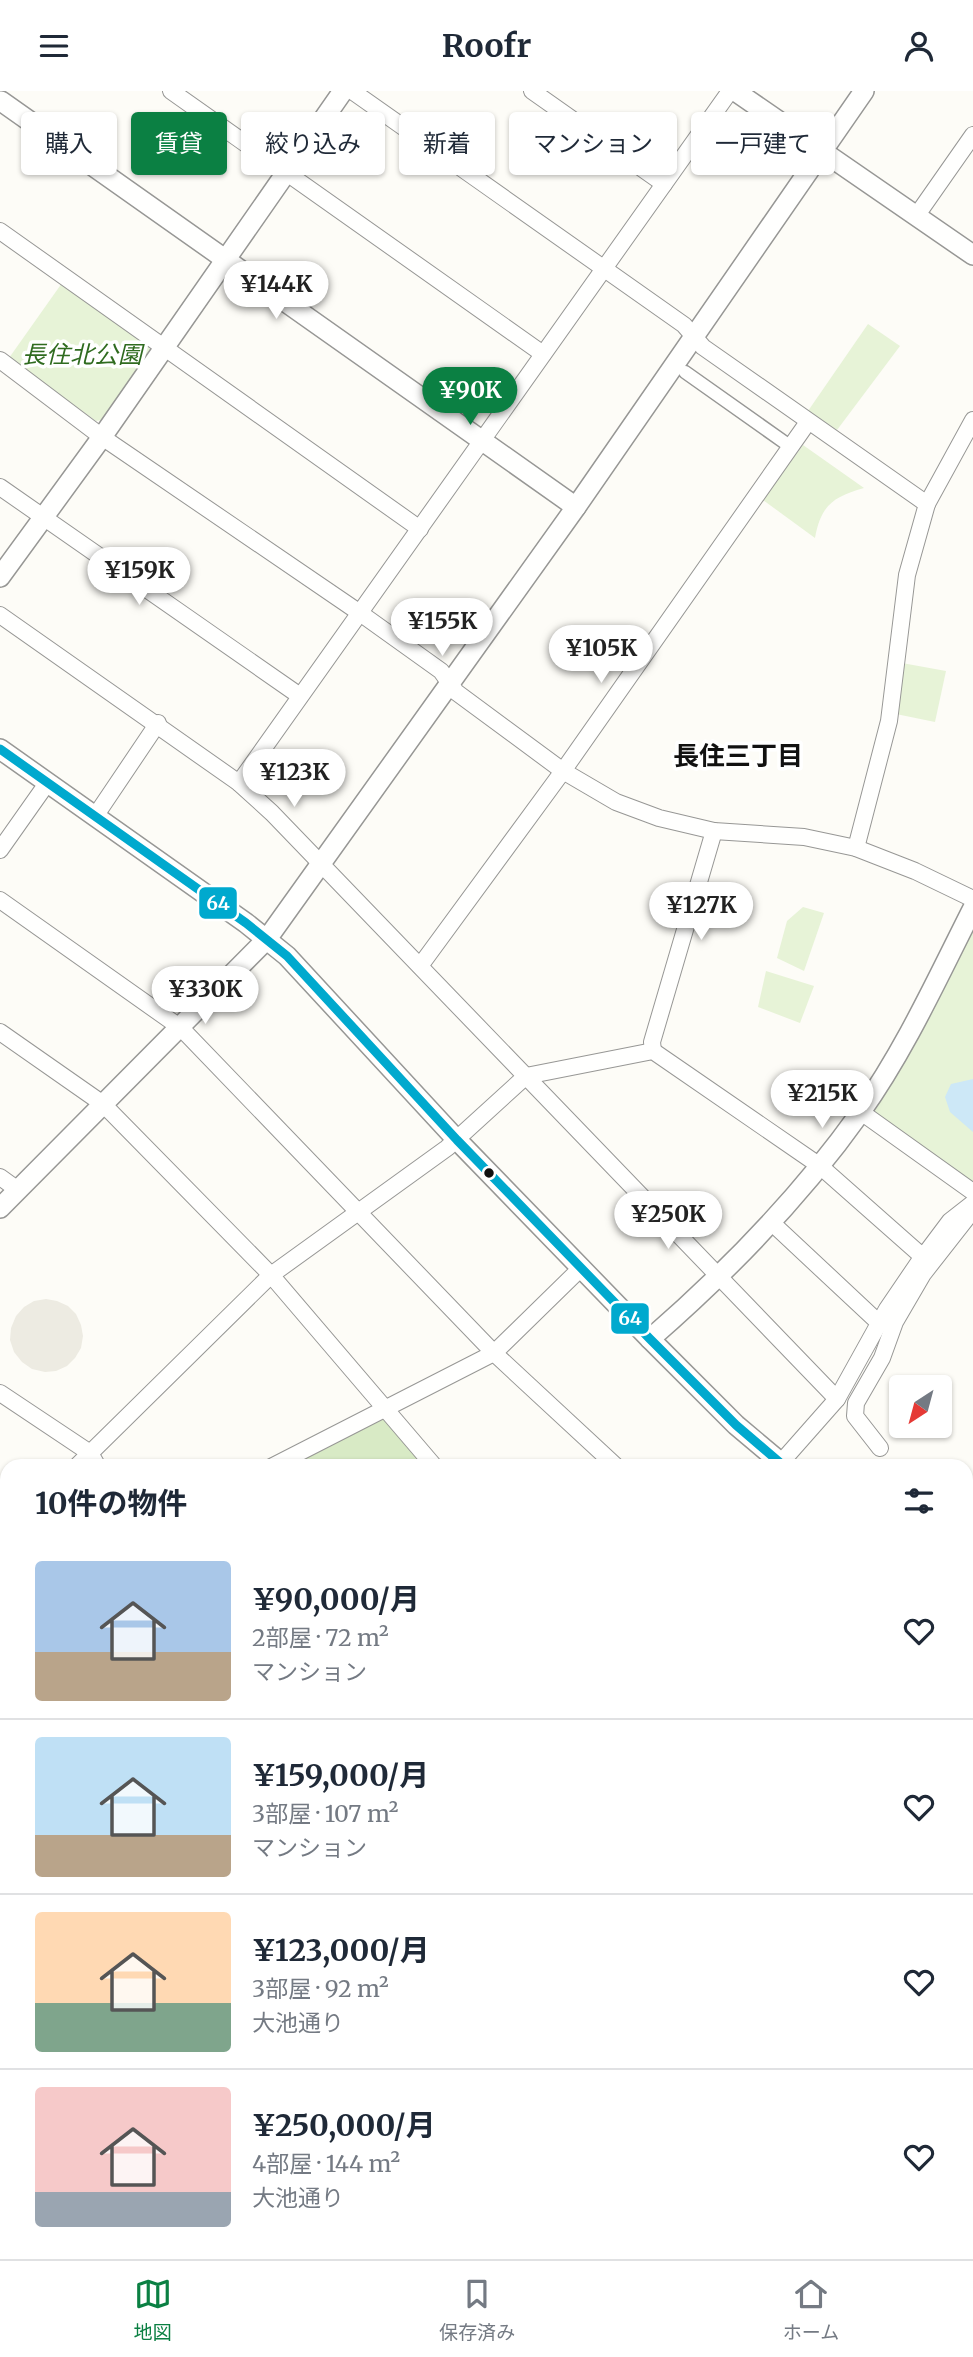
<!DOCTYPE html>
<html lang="ja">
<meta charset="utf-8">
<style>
:root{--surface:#fff;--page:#f6f6f7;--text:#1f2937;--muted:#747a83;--line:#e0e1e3;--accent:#0b8043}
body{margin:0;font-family:Merriweather,"Noto Sans JP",serif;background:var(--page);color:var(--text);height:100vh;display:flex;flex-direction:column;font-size:26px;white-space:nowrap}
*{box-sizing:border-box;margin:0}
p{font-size:23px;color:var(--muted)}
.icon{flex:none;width:38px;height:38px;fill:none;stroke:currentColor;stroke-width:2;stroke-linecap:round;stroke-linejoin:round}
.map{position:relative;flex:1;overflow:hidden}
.details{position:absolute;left:0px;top:1368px;width:973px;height:800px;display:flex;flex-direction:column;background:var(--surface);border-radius:21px 21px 0 0;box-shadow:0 2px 5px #0004}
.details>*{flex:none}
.guide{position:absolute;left:21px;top:21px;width:931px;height:63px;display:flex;gap:14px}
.needle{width:46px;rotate:216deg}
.buttons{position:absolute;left:889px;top:1284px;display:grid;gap:14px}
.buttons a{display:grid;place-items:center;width:63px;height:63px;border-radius:7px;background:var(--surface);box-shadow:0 2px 5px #0004;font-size:35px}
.price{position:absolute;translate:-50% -60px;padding:0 16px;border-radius:24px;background:#fff;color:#222;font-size:23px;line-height:46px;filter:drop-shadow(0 2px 4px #0008)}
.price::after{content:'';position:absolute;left:50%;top:42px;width:21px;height:16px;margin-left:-10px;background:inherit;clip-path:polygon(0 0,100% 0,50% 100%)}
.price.on{background:var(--accent);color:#fff}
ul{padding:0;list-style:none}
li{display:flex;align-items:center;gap:21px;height:175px;padding:0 35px}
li+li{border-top:2px solid var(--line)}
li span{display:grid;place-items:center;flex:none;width:196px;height:140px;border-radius:7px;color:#555}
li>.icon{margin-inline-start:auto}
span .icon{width:84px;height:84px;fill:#fffc;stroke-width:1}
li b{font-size:30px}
h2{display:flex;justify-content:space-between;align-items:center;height:84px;padding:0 35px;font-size:30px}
.pill{padding:0 24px;border-radius:7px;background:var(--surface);box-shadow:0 2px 5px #0004;font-size:24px;line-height:63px}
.pill.on{background:var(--accent);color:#fff}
header{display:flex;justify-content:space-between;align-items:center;height:91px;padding:0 35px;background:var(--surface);font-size:32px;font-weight:700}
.tabs{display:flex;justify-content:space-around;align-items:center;height:98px;border-top:2px solid var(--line);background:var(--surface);font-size:19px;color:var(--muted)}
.tabs a{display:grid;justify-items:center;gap:4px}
.tabs .on{color:var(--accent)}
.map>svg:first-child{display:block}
.green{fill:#e7f3d7}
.forest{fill:#d8eac5}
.pitch{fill:#f0f6e1}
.plaza{fill:#edebe2}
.water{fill:#cde8f7}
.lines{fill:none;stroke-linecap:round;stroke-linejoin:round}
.stream{stroke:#cde8f7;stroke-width:4.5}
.pedestrian-casing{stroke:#979795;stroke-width:15}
.minor-casing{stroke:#979795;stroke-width:18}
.tertiary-casing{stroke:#979795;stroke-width:22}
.pedestrian{stroke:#fffffe;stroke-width:12}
.minor{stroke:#fffffe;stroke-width:16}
.tertiary{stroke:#fffffe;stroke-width:19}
.bus-1-casing{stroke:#fff;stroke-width:14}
.bus-1{stroke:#00a9ce;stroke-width:9}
.bus-dot{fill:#111;stroke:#fff;stroke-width:2.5}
.labels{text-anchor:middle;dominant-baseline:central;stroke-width:7;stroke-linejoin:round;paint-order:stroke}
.park-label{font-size:24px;font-style:italic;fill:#2f6b1f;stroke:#fff}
.neighbourhood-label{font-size:26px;font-weight:bold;fill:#111;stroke:#fff}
.line-badge{stroke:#fff;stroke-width:2.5}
.badge-label{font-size:19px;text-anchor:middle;font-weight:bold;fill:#fff}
</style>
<header><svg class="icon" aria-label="menu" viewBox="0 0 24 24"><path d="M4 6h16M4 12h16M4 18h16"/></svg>Roofr<svg class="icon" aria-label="person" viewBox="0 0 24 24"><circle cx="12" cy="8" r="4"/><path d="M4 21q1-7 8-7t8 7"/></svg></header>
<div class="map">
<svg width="973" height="2168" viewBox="0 0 973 2168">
<rect width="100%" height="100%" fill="#fdfcf7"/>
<g class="green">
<path d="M62,192L149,255L151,261L102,329L96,330L9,267Z"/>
<path d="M868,233L900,255L837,339L808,320Z"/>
<path d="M803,354L864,397C833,406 821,414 815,447L763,409Z"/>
<path d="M902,572L946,580L935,631L896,623Z"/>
<path d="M803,816L824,822L804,880L777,867L787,830Z"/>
<path d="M973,817V1101L861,1021Z"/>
<path d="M766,880L814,895L800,932L758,916Z"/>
</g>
<path class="forest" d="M385,1321L423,1375L280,1376Z"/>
<path class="pitch" d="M0,1801L7,1813V1930L0,1928Z"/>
<path class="plaza" d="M46,1208L57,1210L68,1215L76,1223L81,1234L83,1245L81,1257L75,1267L67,1275L56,1280L45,1281L32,1278L22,1271L14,1261L10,1249L11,1237L16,1225L24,1216L34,1210Z"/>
<path class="water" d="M973,988V1041L950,1021L945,1006L951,993Z"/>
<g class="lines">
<g class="stream">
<path d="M966,1979L970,1990L966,1997"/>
<path d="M966,2136L973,2143"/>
</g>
<defs>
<path id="pedestrian" d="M685,281L791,356"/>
<g id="minor">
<path d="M171,0L543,263"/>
<path d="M352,0L684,234L703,256L927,413L907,484L889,630L856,757"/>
<path d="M532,0L664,93"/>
<path d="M917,124L973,44"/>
<path d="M0,140L420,438"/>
<path d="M0,269L102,346L360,522L441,580L456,601L563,680L616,711L659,727L714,740L804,746L856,757L915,780L973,808"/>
<path d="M0,396L300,605"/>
<path d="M927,413L973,329"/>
<path d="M0,524L239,692L272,722L837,1308"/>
<path d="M239,692L730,0"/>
<path d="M96,724L158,632"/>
<path d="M0,759L48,691"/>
<path d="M0,809L181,937L494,1262L617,1376"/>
<path d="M420,875L563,680L808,331"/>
<path d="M0,941L103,1013L271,1184L435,1376"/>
<path d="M653,960L652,951L714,740"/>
<path d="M861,1021L973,1101"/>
<path d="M0,1086L18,1099"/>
<path d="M771,1131L879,1232"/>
<path d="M0,1302L90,1362L98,1376"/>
<path d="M880,1357L855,1325L856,1312L882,1267L895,1231L923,1183L966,1128L967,1118"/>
<path d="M76,1376L271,1184L447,1057L526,985L653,960L820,1075L923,1166L950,1130L973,1112"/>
<path d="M271,1376L494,1262L582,1176"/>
<path d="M777,1376L837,1308L887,1218L921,1168"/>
<path d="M0,1451L7,1444"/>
<path d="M966,1637L973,1642"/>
<path d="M0,1704L7,1716"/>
<path d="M966,1775L973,1781"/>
<path d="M966,1822L973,1811"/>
<path d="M966,1903L973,1908"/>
<path d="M0,2050L7,2036"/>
<path d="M325,2161L333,2168"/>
<path d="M721,2161L731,2168"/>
<path d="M898,2161L908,2168"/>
<path d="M119,2168L122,2161"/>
<path d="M470,2168L477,2161"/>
<path d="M745,2168L750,2161"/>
</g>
<g id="tertiary">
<path d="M735,0L973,164"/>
<path d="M1,10L576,416"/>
<path d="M0,486L102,346L343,0"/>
<path d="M0,658L246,832L287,865L457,1049L650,1248L736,1334L786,1376"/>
<path d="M0,1117L267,848L576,416L864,0"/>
<path d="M650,1248C727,1181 801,1105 860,1022C905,959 938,886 973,817"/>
<path d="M0,1461L7,1472"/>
<path d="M966,1500L973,1505"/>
<path d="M966,2059L973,2064"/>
<path d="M0,2100L7,2105"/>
<path d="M75,2161L84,2168"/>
<path d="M509,2161L516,2168"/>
</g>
</defs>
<use href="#pedestrian" class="pedestrian-casing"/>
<use href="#minor" class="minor-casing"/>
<use href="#tertiary" class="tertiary-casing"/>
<use href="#pedestrian" class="pedestrian"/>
<use href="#minor" class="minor"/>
<use href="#tertiary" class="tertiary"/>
<defs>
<path id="bus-1" d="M0,658L246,832L287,865L457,1049L650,1248L736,1334L785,1376"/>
</defs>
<use href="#bus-1" class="bus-1-casing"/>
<use href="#bus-1" class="bus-1"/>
</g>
<circle class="bus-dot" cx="489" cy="1082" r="6"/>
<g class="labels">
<g class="park-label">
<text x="82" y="263">長住北公園</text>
</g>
<g class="neighbourhood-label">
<text x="738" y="664">長住三丁目</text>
</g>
</g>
<g class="line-badge">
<rect x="198" y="795" width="40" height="34" rx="7" fill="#00a9ce"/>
<rect x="610" y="1211" width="40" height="33" rx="7" fill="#00a9ce"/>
</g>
<g class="badge-label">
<text x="218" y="819">64</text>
<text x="630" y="1234">64</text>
</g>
</svg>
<div class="buttons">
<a><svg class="needle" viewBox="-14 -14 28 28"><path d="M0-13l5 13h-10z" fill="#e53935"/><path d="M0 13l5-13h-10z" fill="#747a83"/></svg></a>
</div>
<b class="price" style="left:276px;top:230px">¥144K</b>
<b class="price on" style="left:470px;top:336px">¥90K</b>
<b class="price" style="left:139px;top:516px">¥159K</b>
<b class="price" style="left:442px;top:567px">¥155K</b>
<b class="price" style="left:601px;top:594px">¥105K</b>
<b class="price" style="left:294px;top:718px">¥123K</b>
<b class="price" style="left:701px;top:851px">¥127K</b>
<b class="price" style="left:205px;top:935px">¥330K</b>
<b class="price" style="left:822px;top:1039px">¥215K</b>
<b class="price" style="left:668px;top:1160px">¥250K</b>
<div class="guide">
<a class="pill">購入</a>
<a class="pill on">賃貸</a>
<a class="pill">絞り込み</a>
<a class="pill">新着</a>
<a class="pill">マンション</a>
<a class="pill">一戸建て</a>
</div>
<section class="details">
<h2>10件の物件<svg class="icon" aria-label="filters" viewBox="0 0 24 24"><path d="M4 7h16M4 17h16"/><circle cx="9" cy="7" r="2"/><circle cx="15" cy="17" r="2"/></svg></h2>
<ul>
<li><span style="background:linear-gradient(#a9c7e8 65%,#b9a48a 0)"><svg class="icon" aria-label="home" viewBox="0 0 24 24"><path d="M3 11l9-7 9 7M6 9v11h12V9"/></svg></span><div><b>¥90,000/月</b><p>2部屋 · 72 m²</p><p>マンション</p></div><svg class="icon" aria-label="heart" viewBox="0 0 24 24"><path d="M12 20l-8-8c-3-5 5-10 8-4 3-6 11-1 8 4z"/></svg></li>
<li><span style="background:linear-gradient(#bfe0f5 70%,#b9a48a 0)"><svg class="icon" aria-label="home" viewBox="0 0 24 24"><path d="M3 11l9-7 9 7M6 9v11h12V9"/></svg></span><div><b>¥159,000/月</b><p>3部屋 · 107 m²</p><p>マンション</p></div><svg class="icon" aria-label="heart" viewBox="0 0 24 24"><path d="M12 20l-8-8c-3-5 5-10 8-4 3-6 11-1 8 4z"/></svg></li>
<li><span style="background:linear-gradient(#ffd9b3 65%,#7fa58c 0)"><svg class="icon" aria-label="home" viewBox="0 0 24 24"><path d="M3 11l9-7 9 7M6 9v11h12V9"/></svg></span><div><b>¥123,000/月</b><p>3部屋 · 92 m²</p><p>大池通り</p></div><svg class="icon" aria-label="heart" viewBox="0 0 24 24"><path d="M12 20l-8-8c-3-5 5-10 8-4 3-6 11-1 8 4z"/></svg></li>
<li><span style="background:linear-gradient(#f6c9c9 75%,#9aa5b1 0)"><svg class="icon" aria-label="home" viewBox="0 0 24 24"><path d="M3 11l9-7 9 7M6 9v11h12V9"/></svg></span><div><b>¥250,000/月</b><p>4部屋 · 144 m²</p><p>大池通り</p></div><svg class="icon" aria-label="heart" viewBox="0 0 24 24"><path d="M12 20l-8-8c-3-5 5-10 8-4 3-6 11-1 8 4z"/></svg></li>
</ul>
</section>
</div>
<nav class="tabs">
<a class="on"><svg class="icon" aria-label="map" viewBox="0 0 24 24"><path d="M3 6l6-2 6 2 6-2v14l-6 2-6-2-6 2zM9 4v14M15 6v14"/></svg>地図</a>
<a><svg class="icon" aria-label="saved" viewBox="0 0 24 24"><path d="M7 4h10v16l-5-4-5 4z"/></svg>保存済み</a>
<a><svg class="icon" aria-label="home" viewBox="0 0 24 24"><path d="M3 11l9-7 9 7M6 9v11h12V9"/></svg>ホーム</a>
</nav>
